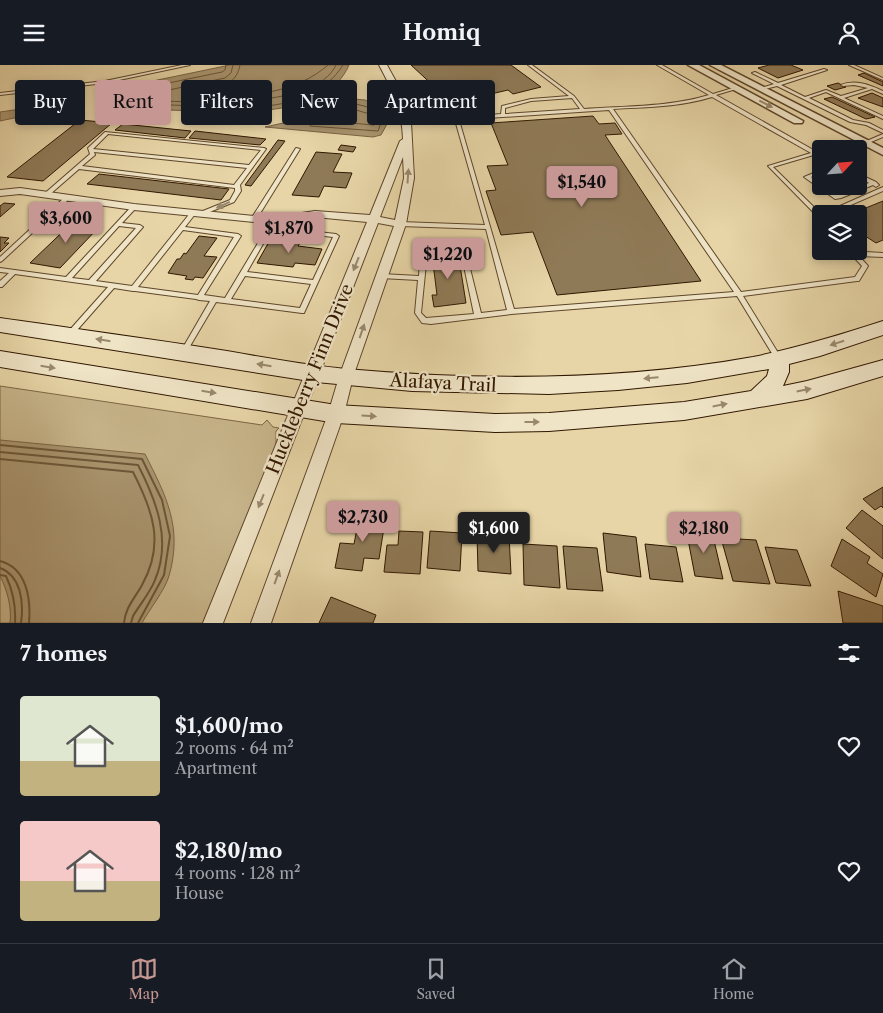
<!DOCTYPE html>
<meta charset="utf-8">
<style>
:root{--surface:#171b24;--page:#20242c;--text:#f1f3f6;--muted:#9ea1a6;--line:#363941;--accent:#c59692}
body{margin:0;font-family:"Libre Caslon Text",serif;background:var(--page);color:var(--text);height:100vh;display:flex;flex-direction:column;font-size:19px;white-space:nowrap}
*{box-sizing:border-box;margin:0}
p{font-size:16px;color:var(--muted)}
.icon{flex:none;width:28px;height:28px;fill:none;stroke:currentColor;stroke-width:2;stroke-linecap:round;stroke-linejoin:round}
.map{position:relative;height:558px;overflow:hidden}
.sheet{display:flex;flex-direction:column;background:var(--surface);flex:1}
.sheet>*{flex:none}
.hud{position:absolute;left:15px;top:15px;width:500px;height:45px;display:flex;gap:10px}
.needle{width:32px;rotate:64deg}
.buttons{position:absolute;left:812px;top:75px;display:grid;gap:10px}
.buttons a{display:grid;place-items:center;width:55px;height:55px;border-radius:5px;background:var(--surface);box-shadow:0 2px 8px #0003;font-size:25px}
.price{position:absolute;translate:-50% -42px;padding:0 11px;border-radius:5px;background:var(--accent);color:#111;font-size:16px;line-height:32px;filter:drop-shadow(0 1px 2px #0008)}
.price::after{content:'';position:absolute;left:50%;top:30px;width:15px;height:11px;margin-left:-8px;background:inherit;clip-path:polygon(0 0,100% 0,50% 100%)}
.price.selected{background:#222;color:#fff}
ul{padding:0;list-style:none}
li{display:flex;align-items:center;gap:15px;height:125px;padding:0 20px}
li span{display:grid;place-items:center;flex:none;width:140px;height:100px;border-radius:5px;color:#555}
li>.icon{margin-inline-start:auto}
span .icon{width:60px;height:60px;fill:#fffc;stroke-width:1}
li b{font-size:21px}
h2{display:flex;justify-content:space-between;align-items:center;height:60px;padding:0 20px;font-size:21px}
.pill{padding:0 18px;border-radius:5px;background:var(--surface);box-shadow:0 2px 8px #0003;font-size:18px;line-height:45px}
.pill.selected{background:var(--accent);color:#111}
header{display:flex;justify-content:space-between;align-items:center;height:65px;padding:0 20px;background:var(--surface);font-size:22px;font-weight:800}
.dock{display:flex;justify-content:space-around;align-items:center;height:70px;border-top:1px solid var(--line);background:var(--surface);font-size:14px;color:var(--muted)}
.dock a{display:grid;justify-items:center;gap:2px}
.dock .selected{color:var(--accent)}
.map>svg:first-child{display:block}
.green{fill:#c8b58b;stroke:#7c6646}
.water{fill:#a9946e;stroke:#796242}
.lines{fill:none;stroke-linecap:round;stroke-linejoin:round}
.shore-far1{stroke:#6c5637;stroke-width:1}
.shore{stroke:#6c5637;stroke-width:2}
.building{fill:#8f7a57;stroke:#301700}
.service-casing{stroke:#5e462a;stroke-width:2}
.minor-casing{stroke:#5e462a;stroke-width:2}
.tertiary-casing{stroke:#5e462a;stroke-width:3}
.secondary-casing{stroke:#301700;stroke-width:2}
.service{fill:#efe4c6;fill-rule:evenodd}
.minor{fill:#efe4c6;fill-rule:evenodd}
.tertiary{fill:#efe4c6;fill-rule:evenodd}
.secondary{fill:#efe4c6;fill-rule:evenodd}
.oneway{fill:#99886d}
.labels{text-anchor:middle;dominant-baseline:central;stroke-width:4.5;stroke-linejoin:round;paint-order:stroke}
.street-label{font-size:18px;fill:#301700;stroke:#efe4c6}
</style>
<header><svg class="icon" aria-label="menu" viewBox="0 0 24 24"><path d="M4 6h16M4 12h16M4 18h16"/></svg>Homiq<svg class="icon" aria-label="person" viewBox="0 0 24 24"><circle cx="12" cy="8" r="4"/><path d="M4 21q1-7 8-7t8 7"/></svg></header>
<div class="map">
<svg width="883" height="558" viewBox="0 0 883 558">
<rect width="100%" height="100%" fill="#e7d5a7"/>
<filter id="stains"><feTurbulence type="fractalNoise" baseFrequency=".004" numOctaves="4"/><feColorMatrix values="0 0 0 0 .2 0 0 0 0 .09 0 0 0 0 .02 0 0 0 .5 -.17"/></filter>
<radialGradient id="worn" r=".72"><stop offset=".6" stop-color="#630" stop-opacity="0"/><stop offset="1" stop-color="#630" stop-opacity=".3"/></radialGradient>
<path class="green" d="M0,321L262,360L267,355L273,362L279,363L276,366V386L204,558H0Z"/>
<g class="water">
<path d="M230,0H349C324,59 218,46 167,45C147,45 124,52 108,38L109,27L119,23Z"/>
<path d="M354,34L365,35L384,43L387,59L381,70L373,72L265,62L315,51Z"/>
<path d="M55,39L52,45L0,56V47Z"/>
<path d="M0,375L145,389C166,431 183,462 169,511C165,525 149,545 142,558H10C12,542 7,525 0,511Z"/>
</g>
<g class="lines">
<g class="shore-far1">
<path d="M226,0L225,5L222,7L120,28L114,31L113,36C130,47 150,40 169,40C224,41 308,56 343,0"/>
<path d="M233,0L231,8L225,13L141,31L140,34L142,36C186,35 314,48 336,0"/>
<path d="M240,0C237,17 226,20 211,24L210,28C249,34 298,27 328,0"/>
<path d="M356,39L379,45L381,58L378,66L310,61L311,57Z"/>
<path d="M356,45L373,50L374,60L338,57L339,54Z"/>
</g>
<g class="shore">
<path d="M0,380L142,394L162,435L170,471L164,510L138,558"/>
<path d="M0,387L138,400C156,435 172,475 155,515C150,528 140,539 133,551L131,558"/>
<path d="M0,394L133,407C153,446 165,479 142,520C135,533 125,543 124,558"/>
<path d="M0,496C27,503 31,534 29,558"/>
<path d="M0,503C21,511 24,537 21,558"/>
<path d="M0,510L6,511C13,526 16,541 15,558"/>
</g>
</g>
<g class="building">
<path d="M411,0H511L541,22L513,29L508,25L452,38Z"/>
<path d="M769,0H791L803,5L778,13L758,3Z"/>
<path d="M864,8L883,17V21L858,10Z"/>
<path d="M838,18L846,22L835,25L827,21Z"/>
<path d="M872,28L883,33V42L858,33Z"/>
<path d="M832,32L875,52L866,54L824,34Z"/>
<path d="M593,51L599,59L615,58L622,69L605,70L701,216L557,230L533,167L501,170L486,126L496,125L487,101L508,100L491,58Z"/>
<path d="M80,55L112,58L43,116L7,112Z"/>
<path d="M123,59L191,66L185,73L115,65Z"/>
<path d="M195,66L266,74L260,80L189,73Z"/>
<path d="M278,75L285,76L251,121L245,120Z"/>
<path d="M341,80L356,82L353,87L338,85Z"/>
<path d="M316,87L342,89L333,107L352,108L346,123L324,121L319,132L292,130Z"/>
<path d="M99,109L229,124L221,135L87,119Z"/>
<path d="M883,136V175L876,178L859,167V149H851Z"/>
<path d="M4,138L15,139L0,152V141Z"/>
<path d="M76,154L95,156L90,161L99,162L60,203L30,198Z"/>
<path d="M199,171L217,173L204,191L217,192L203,213L195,212L193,215L185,214L187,211L168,208L177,194H180L184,188L186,189Z"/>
<path d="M0,172L9,173L4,178H9L0,187Z"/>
<path d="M270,175L300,178L298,181L322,184L315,200L295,198L293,202L257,198Z"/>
<path d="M458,188L466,238L434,242L432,230H437L432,190Z"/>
<path d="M883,422V443L881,441L875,445L863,434Z"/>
<path d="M862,445L883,461V494L846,463Z"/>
<path d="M360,448L386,450L379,494L364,493L362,506L335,503L340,478L354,479Z"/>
<path d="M686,464L712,467L723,514L695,511Z"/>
<path d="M399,466L423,467L420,509L384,507L387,480H398Z"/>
<path d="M430,466L462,468L460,506L427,503Z"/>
<path d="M603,468L636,472L641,512L607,507Z"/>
<path d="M477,470H509L511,509L478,506Z"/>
<path d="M721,473L756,475L770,519L733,516Z"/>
<path d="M842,474L870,492L867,498L883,509L876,532L831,501Z"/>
<path d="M523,479L557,481L560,523L524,520Z"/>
<path d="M645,479L676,482L683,517L650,514Z"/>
<path d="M563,481L597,483L603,526L567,524Z"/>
<path d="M765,482L797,485L811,521L776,518Z"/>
<path d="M838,526L883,541V558H843Z"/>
<path d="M331,532L376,550L373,558H319Z"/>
</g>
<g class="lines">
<defs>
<g id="service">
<path d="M182,0H190L105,18L0,30V28L105,16Z"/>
<path d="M528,0H532L574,31L584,44C625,41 670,42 709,30L657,0H662L713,29L736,22V24L716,30L817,87V89L773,102L821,149V154L819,153L768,101L811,88L712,32C680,42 646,42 613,44L741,227L855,212L862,201L848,186L883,188V192L859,191L868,201L859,216H857L743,231L780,291L782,293L780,295H776L737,231L511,249L431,259L422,258L415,248L418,215L381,213L378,211L381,209L419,211C420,201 418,188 427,183L464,179L481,248L507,245L486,164L400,161L397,159L400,157L485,160L455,55L407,58L405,57L407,56L501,49L502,41L531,34L569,31ZM572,33L580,44L505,49V43L531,36ZM609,45L734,227L514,244L459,55ZM460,182L474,249L426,253L421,248L427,189L429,187Z"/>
<path d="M849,0H854L883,13V15Z"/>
<path d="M824,4L827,5L781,20L805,32L826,25L841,31L868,23L854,20L843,21L841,20C855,14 870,20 883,26V29L872,24L844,33L883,51V54L826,27L809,33L853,55L869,58L883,65V68L866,60L850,57L777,21L761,25V23L774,19L752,8L755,7L778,18Z"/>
<path d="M105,67L264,83L266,84L240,120L241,126L234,137L200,151L198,150V148L230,135L235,126V123L79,104L48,131H44V129L90,89L88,83ZM108,69L261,85L249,100L93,84ZM94,87L247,103L234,120L82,101L95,90Z"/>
<path d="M883,69V72L866,79L862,78Z"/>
<path d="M296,83L300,84L256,155H252L251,154Z"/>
<path d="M821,105V108L811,112L821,120V121H823L836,130L869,118L859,112V109L876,117L879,120L876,122L873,120L841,133L835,134L804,112Z"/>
<path d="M883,122V126L830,149H822Z"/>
<path d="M67,131L70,133L69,134L2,196L0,197V192L65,132Z"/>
<path d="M134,140L137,142L122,158L140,160L143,162L96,216L132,221L191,147L193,146L196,148L185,162L238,169L241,171L204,230L225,233L270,158H274L275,159L273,162L336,169L339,171L304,248H302L216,237L186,288H182L181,286L210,236L199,235L196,234L135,226H133L114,223L71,272H67L66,270L67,268L108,222L15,209L2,222H0V216L9,208L0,207V203L66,212L132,141ZM119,161L136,163L89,215L72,213ZM183,165L234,172L198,230L138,222ZM271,165L333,172L313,215L247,207ZM245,211L311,219L300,243L231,234Z"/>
</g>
<path id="minor" d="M379,0H387L404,31L411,57L414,113L406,159L353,312L344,349L271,558H251L328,349L339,312L394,161L378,158L223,558H203L367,157L315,152L275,158L254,157L134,145L20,129L0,131V125L20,123L134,139L254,151L275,152L315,146L370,150L400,76L403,74C402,44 393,26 379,0ZM403,92L404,113L395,155L380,152Z"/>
<g id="tertiary">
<path d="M688,0H699L803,56L802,58H794Z"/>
<path d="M710,0H721L883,83V90Z"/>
</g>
<path id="secondary" d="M0,253C76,264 151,274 227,286C266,293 306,300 346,304C482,316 619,316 753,292C797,283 840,270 883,256V270L820,291L789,299V307L783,321L807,316L883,295V311L807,334L684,355L549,366L495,367L336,358L0,302V286L336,340L495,349L549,348L684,337L751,326L767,311L769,304L687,318L618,325L549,329L412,326L316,317L0,267Z"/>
</defs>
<use href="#service" class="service-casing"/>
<use href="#minor" class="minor-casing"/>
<use href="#tertiary" class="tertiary-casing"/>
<use href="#secondary" class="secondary-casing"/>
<use href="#service" class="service"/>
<use href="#minor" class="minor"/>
<use href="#tertiary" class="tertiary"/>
<use href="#secondary" class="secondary"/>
</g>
<defs><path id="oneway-solid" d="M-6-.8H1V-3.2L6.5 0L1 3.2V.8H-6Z" transform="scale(1.25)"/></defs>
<g class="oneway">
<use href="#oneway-solid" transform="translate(766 39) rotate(27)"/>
<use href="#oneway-solid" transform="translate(408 111) rotate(-86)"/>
<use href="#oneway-solid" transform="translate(223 140) rotate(156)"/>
<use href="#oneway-solid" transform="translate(356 199) rotate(112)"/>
<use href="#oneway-solid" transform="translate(362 266) rotate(-71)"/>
<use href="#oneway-solid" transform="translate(103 275) rotate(-171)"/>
<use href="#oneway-solid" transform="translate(837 278) rotate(163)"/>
<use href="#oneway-solid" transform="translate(264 300) rotate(-171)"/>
<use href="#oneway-solid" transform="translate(48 302) rotate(9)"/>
<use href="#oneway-solid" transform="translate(651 313) rotate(175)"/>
<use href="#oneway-solid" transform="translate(804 325) rotate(-11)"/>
<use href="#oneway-solid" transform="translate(209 327) rotate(9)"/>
<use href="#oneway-solid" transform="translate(720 340) rotate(-11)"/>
<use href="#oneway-solid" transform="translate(369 351) rotate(4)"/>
<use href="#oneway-solid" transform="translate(532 357)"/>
<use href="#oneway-solid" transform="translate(261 436) rotate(112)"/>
<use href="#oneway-solid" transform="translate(277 512) rotate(-70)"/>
</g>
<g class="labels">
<g class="street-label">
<text transform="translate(310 314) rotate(-68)">Huckleberry Finn Drive</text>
<text transform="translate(443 318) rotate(3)">Alafaya Trail</text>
</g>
</g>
<rect width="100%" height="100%" filter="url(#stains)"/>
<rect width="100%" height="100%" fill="url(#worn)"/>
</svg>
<div class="buttons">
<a><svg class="needle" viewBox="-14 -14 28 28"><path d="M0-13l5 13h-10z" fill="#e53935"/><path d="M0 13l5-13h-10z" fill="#9ea1a6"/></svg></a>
<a><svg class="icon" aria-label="layers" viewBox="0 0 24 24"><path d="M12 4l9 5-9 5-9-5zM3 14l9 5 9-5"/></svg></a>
</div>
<b class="price" style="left:582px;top:143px">$1,540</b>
<b class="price" style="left:66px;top:179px">$3,600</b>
<b class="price" style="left:289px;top:189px">$1,870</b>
<b class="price" style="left:448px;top:215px">$1,220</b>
<b class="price" style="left:363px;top:478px">$2,730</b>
<b class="price selected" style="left:494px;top:489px">$1,600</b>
<b class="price" style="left:704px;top:489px">$2,180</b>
<div class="hud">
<a class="pill">Buy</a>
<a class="pill selected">Rent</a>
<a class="pill">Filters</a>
<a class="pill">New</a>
<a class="pill">Apartment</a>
</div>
</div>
<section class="sheet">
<h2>7 homes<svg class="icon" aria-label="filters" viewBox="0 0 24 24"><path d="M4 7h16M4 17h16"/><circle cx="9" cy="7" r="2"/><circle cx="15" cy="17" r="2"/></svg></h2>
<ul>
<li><span style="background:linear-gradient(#dfe7d0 65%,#c2b280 0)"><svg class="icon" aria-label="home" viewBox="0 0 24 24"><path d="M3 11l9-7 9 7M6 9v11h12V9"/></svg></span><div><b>$1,600/mo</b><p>2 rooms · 64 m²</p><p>Apartment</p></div><svg class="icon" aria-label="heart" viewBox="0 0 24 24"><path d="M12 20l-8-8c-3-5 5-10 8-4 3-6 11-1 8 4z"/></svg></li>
<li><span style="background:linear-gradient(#f6c9c9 60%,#c2b280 0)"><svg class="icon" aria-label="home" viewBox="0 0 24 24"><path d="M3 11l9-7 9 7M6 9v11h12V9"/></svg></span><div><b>$2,180/mo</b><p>4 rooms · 128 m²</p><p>House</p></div><svg class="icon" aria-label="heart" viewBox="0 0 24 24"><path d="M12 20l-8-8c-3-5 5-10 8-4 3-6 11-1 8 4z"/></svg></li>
</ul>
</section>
<nav class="dock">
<a class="selected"><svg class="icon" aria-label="map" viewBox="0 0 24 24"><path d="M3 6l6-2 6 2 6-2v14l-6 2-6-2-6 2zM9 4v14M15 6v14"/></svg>Map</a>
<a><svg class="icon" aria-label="saved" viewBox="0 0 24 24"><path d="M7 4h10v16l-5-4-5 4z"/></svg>Saved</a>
<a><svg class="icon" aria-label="home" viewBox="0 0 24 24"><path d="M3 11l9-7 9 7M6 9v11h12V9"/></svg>Home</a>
</nav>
